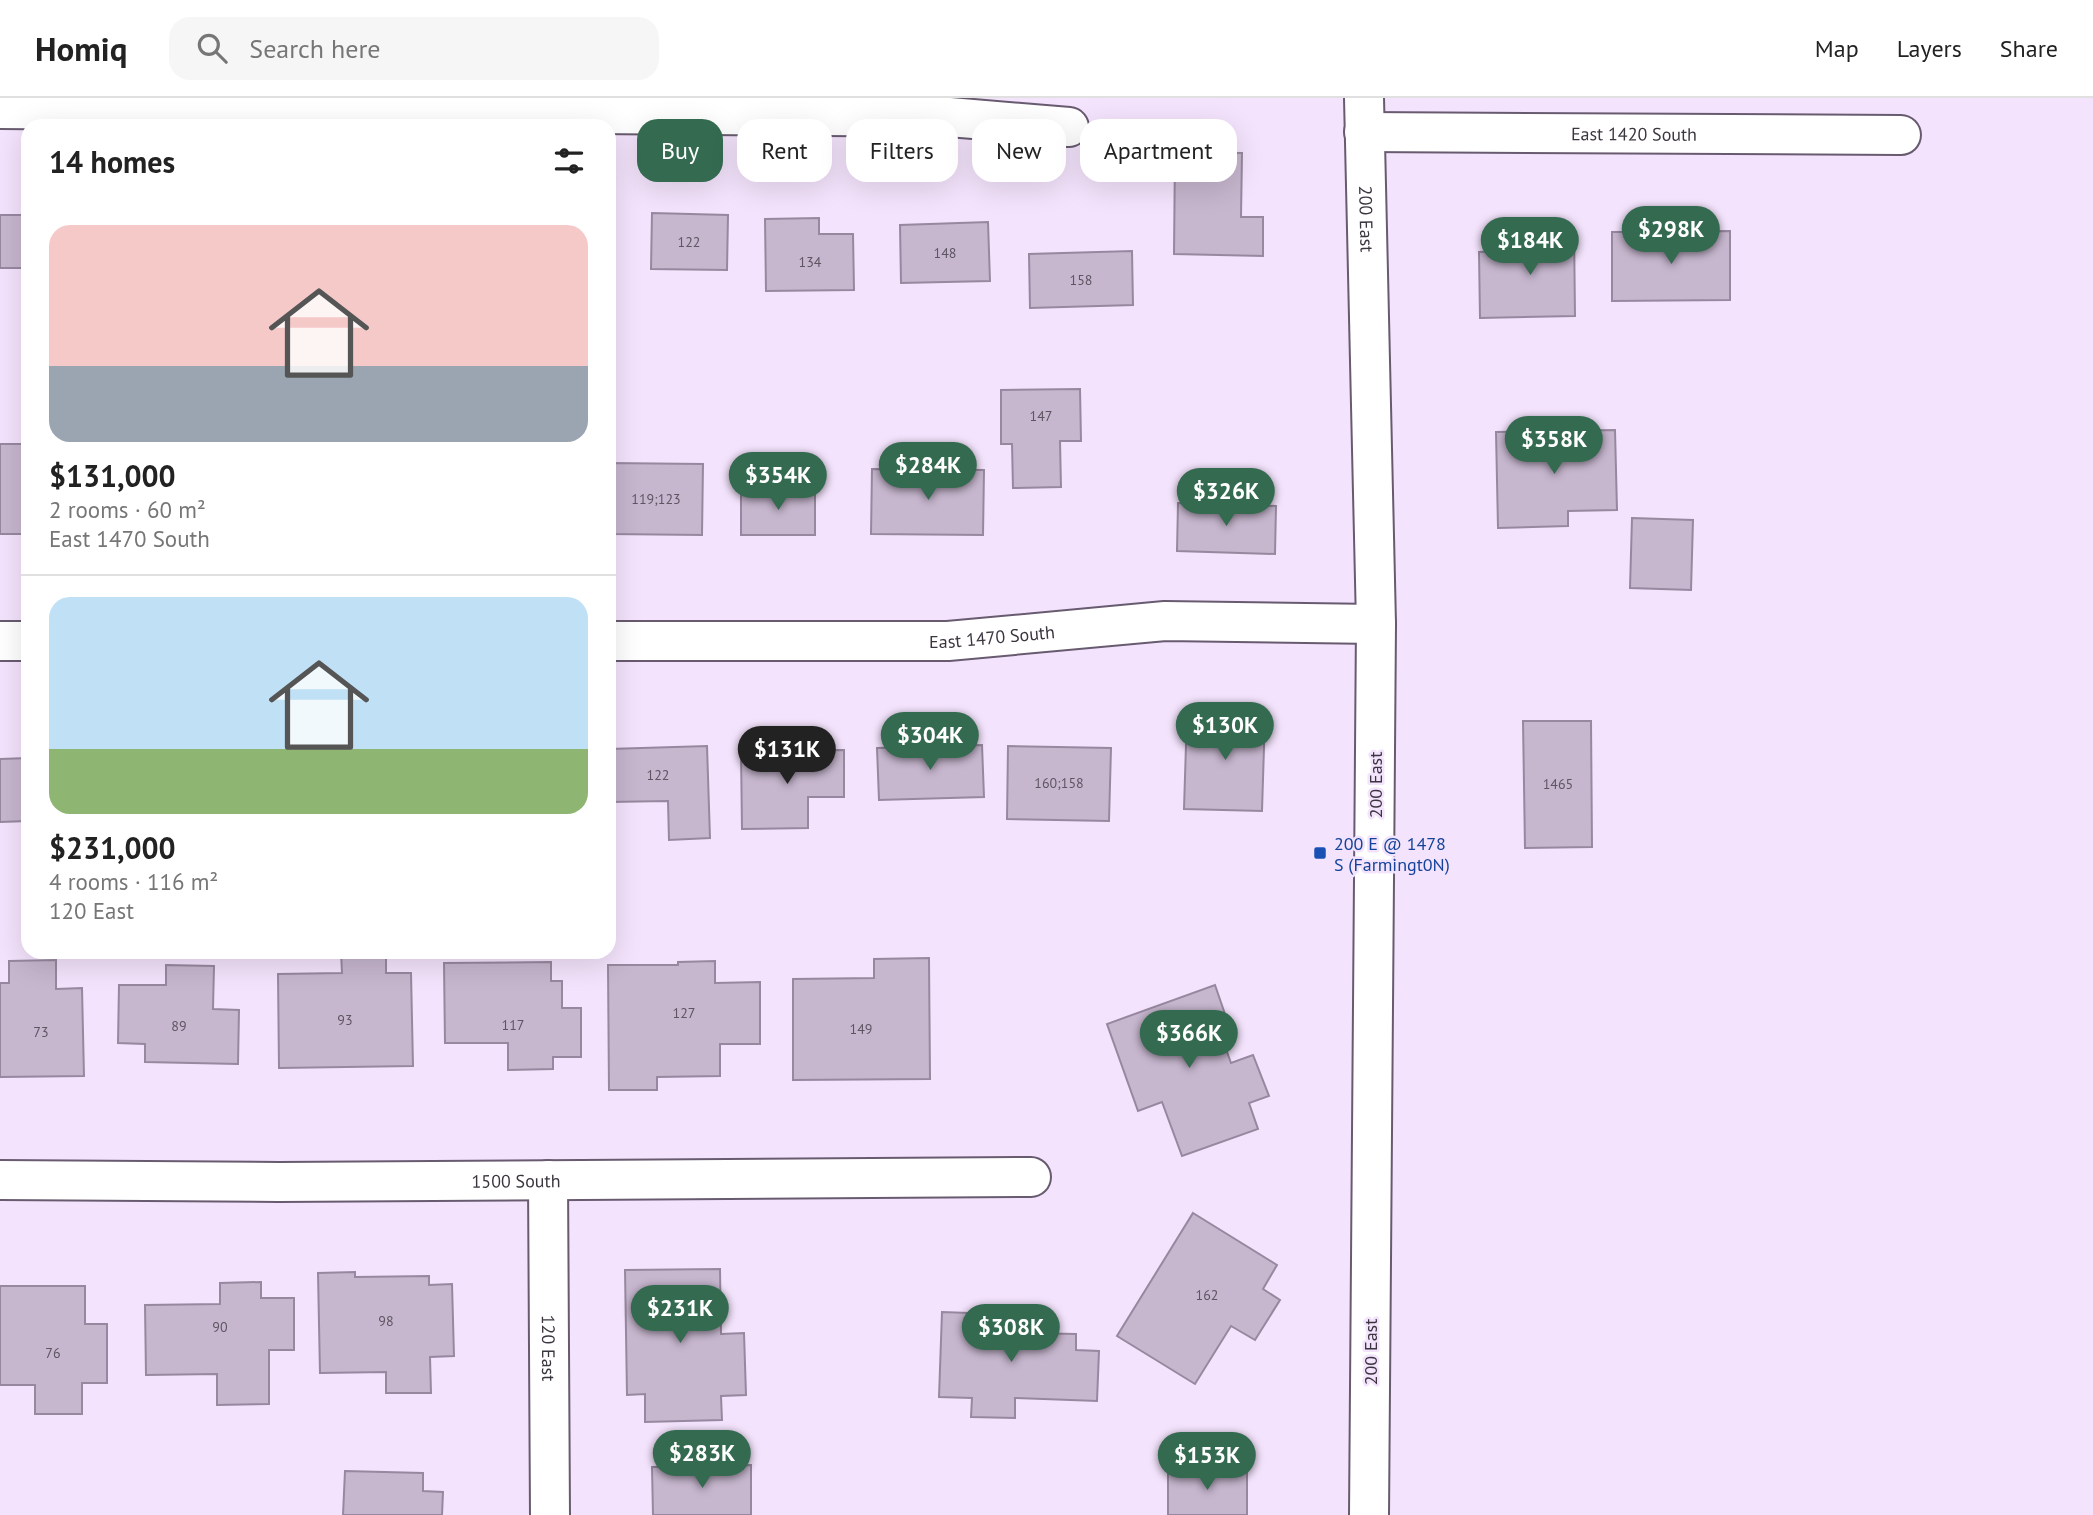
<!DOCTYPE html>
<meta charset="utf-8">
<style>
:root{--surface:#fff;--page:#f6f6f6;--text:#222;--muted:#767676;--line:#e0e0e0;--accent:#346a50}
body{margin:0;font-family:"PT Sans",sans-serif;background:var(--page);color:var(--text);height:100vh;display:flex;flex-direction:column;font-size:26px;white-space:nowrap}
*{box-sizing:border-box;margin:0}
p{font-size:23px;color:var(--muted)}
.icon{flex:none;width:38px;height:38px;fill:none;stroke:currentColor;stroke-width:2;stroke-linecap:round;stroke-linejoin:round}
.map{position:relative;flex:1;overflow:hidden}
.sheet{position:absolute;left:21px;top:21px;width:595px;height:840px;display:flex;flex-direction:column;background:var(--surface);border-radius:21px;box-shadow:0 7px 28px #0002}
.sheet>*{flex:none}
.guide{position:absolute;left:637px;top:21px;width:665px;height:63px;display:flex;gap:14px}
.price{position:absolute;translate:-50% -60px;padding:0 16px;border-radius:24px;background:var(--accent);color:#fff;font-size:23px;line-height:46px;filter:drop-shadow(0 2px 4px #0008)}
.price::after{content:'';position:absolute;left:50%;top:42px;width:21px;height:16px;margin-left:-10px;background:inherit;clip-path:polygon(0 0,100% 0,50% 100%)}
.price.on{background:#222;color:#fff}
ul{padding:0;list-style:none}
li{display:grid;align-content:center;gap:14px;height:371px;padding:0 28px}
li+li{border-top:2px solid var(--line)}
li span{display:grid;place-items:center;height:217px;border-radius:21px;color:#555}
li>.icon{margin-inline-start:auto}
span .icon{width:126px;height:126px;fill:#fffc;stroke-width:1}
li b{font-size:30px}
h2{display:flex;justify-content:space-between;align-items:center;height:84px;padding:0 28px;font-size:30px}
.tag{padding:0 24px;border-radius:21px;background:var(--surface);box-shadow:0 7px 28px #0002;font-size:24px;line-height:63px}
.tag.on{background:var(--accent);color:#fff}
header{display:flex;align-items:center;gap:42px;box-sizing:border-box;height:98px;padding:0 35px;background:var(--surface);border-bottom:2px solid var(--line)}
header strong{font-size:33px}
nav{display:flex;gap:38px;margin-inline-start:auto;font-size:24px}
.search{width:490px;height:63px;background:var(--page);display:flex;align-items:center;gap:18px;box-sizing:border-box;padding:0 24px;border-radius:21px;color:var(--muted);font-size:26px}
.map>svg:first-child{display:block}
.building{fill:#c6b6ce;stroke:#97889f;stroke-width:2}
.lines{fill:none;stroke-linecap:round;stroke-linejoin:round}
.minor-casing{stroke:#685b70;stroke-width:42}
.major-casing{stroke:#685b70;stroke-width:42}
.minor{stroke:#fff;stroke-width:38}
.major{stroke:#fff;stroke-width:38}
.transit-dot{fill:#1a4fb4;stroke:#f3e3fc;stroke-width:2.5}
.labels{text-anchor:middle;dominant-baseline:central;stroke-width:5;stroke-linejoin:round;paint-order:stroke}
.number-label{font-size:14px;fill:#5e5563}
.street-label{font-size:18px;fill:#3b353f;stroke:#f3e3fc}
.transit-label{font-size:18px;fill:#164399;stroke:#f3e3fc;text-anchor:start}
</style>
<header>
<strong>Homiq</strong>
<div class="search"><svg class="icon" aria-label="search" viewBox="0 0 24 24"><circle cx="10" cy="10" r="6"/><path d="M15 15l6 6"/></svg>Search here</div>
<nav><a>Map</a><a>Layers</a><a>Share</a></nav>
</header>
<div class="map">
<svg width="2093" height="1417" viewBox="0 0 2093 1417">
<rect width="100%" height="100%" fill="#f3e3fc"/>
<g class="building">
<path d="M1175,54L1242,55L1241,119H1263V158L1174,156Z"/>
<path d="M652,115L728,117L727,172L651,171Z"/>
<rect x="0" y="117" width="28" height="53"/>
<path d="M819,120V136H853L854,192L766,193L765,121Z"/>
<path d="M988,124L990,183L901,185L900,127Z"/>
<path d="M1574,130L1575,218L1480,220L1479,154L1523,152V131Z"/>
<path d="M1730,133V202L1612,203V134Z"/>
<path d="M1132,153L1133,207L1030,210L1029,156Z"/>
<path d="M1080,291L1081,343H1060L1061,389L1013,390L1012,346H1001V292Z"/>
<path d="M1615,332L1617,412L1568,413V428L1498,430L1496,334Z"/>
<rect x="0" y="346" width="28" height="90"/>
<path d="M609,365L703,366L702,437L609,436Z"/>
<path d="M872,371L984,372L983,437L871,436Z"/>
<rect x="741" y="392" width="74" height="45"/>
<path d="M1178,405L1276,408L1275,456L1177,453Z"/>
<path d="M1632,420L1693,422L1691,492L1630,490Z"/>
<path d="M1187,615L1265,617L1262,713L1184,711Z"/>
<path d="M1523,623H1591L1592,749L1525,750Z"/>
<path d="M982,647L984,699L879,702L877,650Z"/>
<path d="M707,648L710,740L669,742L668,703L609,704V651Z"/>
<path d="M1008,648L1111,650L1109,723L1007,721Z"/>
<path d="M844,652V699H808V730L742,731L741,653Z"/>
<path d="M28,660V723L0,724V661Z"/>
<path d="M341,854H386V875H411L413,968L279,970L278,876L342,875Z"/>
<path d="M929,860L930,981L793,982V881L874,880V861Z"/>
<path d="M56,862V891L82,890L84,978L0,979V885H9V863Z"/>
<path d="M715,863V885L760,884V946H720V978L657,979V992H609L608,867H678V864Z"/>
<path d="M551,864V883H562V910H581V959H553V971L508,972V945H445L444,865Z"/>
<path d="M166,867L214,868L213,911L239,912L238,966L145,964V946L118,945L119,887H166Z"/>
<path d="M1215,887L1226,919L1216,923L1231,965L1253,957L1269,998L1249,1005L1258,1031L1182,1058L1162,1004L1138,1013L1107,926Z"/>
<path d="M1193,1115L1277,1167L1263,1191L1280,1202L1255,1242L1231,1228L1195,1286L1117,1238Z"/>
<path d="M720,1171L721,1236L744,1235L746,1297L721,1298L722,1322L645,1324V1296L627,1297L625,1172Z"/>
<path d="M355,1174V1179L429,1178V1187L452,1186L454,1258L430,1259L431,1295H386V1274L320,1275L318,1175Z"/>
<path d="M261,1184V1200H294V1252H269V1306L217,1307V1276L146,1277L145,1207L220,1206V1185Z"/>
<path d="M0,1188H85V1226H107V1285H82V1316H35V1287H0Z"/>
<path d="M942,1214L1028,1217V1235L1076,1236V1252L1099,1253L1097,1303L1015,1300V1320L971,1319L972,1300L939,1299Z"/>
<path d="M751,1367V1417H653L652,1369Z"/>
<path d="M1168,1371L1247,1372V1417H1168Z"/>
<path d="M345,1373L423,1375V1393L443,1394L442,1417H343Z"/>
</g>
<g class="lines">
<defs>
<g id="minor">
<path d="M0,11L949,19L1069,29"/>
<path id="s1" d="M1364,34L1901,37"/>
<path d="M0,543H28"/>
<path id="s2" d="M609,543H948L1165,523L1376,526"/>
<path id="s3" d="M0,1082L279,1084L1031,1079"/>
<path id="s4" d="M548,1082L550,1417"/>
</g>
<g id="major">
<path id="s5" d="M1364,0L1376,526L1369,1417"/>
</g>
</defs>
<use href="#minor" class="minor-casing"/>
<use href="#major" class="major-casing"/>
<use href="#minor" class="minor"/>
<use href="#major" class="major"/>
</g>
<rect class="transit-dot" x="1313" y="748" width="14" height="14" rx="3.5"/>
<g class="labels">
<g class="number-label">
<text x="689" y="144">122</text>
<text x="945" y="155">148</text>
<text x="810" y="164">134</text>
<text x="1081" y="182">158</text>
<text x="1041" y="318">147</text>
<text x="656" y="401">119;123</text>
<text x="658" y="677">122</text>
<text x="1059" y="685">160;158</text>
<text x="1558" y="686">1465</text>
<text x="684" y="915">127</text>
<text x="345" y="922">93</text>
<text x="513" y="927">117</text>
<text x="179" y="928">89</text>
<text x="861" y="931">149</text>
<text x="41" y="934">73</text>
<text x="1207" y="1197">162</text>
<text x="386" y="1223">98</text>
<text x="220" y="1229">90</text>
<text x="53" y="1255">76</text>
</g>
<g class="street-label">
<text stroke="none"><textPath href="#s1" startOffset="270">East 1420 South</textPath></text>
<text stroke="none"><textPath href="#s5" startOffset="121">200 East</textPath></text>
<text stroke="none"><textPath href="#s2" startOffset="383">East 1470 South</textPath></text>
<text transform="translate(1375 687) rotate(-90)">200 East</text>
<text stroke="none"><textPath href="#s3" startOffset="516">1500 South</textPath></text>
<text stroke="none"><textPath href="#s4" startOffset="168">120 East</textPath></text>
<text transform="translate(1370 1254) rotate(-90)">200 East</text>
</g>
<g class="transit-label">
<text x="1334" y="745">200 E @ 1478<tspan x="1334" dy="21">S (Farmingt0N)</tspan></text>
</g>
</g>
</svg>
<b class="price" style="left:1671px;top:168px">$298K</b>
<b class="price" style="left:1530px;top:179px">$184K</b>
<b class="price" style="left:1554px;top:378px">$358K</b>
<b class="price" style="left:928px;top:404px">$284K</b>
<b class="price" style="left:778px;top:414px">$354K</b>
<b class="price" style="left:1226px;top:430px">$326K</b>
<b class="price" style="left:1225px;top:664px">$130K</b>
<b class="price" style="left:930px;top:674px">$304K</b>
<b class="price on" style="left:787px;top:688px">$131K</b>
<b class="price" style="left:1189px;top:972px">$366K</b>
<b class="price" style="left:680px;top:1247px">$231K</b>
<b class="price" style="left:1011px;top:1266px">$308K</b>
<b class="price" style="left:702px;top:1392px">$283K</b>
<b class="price" style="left:1207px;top:1394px">$153K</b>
<div class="guide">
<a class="tag on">Buy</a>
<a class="tag">Rent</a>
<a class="tag">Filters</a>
<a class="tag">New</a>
<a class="tag">Apartment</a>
</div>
<section class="sheet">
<h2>14 homes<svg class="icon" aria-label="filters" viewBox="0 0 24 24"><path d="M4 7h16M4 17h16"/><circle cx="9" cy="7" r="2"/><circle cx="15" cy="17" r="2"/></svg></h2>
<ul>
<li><span style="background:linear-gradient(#f6c9c9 65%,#9aa5b1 0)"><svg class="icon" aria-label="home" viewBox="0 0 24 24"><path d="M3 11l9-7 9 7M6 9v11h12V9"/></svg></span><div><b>$131,000</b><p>2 rooms · 60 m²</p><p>East 1470 South</p></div></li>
<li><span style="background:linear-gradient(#bfe0f5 70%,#8fb573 0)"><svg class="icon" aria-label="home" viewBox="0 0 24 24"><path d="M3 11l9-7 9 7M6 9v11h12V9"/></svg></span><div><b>$231,000</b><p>4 rooms · 116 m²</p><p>120 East</p></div></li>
</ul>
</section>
</div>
